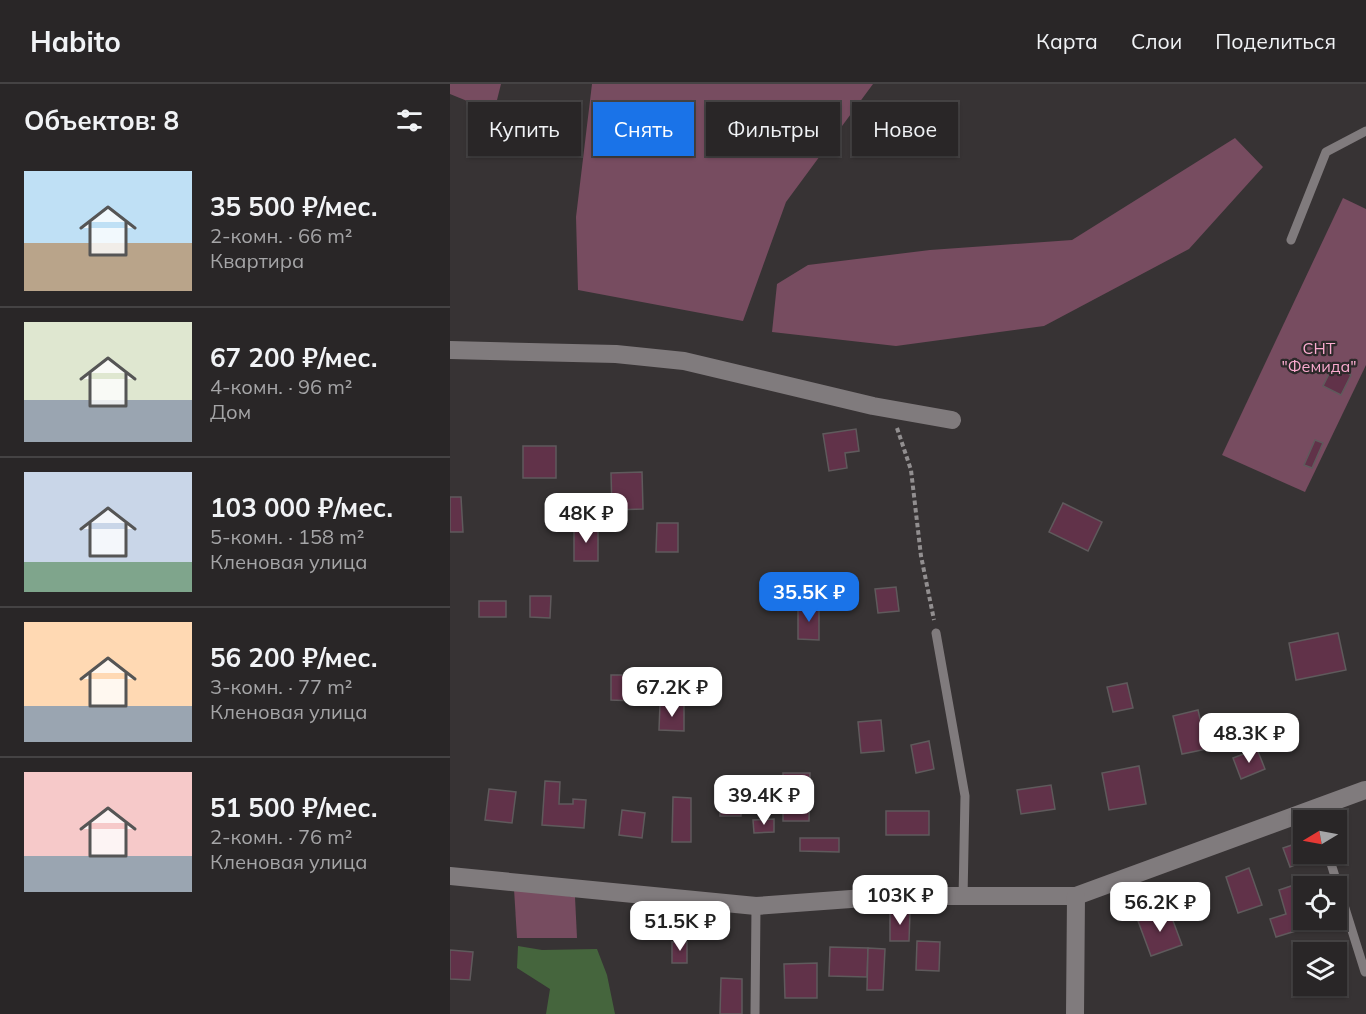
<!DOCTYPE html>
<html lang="ru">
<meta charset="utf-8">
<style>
:root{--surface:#292627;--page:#353233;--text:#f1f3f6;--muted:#a5a5a7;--line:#454344;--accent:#1a73e8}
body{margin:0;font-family:Mulish,sans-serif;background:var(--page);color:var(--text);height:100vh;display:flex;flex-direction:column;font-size:22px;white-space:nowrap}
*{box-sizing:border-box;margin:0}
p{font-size:20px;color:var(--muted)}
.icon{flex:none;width:33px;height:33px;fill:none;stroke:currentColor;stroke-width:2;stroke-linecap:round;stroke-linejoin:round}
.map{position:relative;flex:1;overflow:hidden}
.drawer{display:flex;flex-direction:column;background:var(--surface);width:450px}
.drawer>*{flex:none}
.hud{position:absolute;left:18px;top:18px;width:570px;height:54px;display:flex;gap:12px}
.needle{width:39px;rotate:260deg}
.controls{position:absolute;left:843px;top:726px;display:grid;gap:12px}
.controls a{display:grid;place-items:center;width:54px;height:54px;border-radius:0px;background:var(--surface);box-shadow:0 2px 4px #0004,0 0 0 2px var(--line);font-size:30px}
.price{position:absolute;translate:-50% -51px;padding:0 14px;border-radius:12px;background:#fff;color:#222;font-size:20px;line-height:39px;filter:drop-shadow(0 2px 3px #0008)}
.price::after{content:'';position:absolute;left:50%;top:36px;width:18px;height:14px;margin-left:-9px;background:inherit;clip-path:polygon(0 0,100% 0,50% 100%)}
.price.active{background:var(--accent);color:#fff}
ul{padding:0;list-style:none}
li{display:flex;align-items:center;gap:18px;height:150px;padding:0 24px}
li+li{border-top:2px solid var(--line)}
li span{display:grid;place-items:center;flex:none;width:168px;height:120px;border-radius:0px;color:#555}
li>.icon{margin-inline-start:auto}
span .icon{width:72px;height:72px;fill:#fffc;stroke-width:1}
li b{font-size:26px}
h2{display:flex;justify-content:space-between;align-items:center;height:72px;padding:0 24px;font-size:26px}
.chip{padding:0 21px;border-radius:0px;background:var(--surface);box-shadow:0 2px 4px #0004,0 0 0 2px var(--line);font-size:21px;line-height:54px}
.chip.active{background:var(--accent);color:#fff}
header{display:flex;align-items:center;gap:36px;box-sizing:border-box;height:84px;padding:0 30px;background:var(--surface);border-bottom:2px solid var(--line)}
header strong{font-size:28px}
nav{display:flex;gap:33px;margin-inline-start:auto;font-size:21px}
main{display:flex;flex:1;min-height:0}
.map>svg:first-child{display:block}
.green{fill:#774c60}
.water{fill:#45653d}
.building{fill:#613249;stroke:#5f5a5c;stroke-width:1.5}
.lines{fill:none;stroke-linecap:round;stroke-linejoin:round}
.path{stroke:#928f90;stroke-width:4;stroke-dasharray:4.5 3;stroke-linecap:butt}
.lane{stroke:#807b7d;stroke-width:9}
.street{stroke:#807b7d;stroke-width:18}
.labels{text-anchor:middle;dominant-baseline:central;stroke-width:4.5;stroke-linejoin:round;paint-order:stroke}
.park-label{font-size:16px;fill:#faabcf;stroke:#2d292a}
</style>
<header>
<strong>Habito</strong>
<nav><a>Карта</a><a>Слои</a><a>Поделиться</a></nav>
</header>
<main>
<section class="drawer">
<h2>Объектов: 8<svg class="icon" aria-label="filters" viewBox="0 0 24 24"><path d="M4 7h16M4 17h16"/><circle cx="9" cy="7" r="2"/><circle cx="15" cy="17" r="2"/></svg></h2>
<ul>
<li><span style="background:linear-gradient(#bfe0f5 60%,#b9a48a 0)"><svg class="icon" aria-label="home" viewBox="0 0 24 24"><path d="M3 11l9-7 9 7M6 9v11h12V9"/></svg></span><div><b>35 500 ₽/мес.</b><p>2-комн. · 66 m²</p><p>Квартира</p></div></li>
<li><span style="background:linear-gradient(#dfe7d0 65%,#9aa5b1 0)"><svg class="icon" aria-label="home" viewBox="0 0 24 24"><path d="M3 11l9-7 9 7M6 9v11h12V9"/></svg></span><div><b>67 200 ₽/мес.</b><p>4-комн. · 96 m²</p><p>Дом</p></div></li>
<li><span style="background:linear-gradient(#c9d6e8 75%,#7fa58c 0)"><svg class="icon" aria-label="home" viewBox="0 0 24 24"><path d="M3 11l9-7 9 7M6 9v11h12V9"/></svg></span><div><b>103 000 ₽/мес.</b><p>5-комн. · 158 m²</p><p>Кленовая улица</p></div></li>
<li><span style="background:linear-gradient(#ffd9b3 70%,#9aa5b1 0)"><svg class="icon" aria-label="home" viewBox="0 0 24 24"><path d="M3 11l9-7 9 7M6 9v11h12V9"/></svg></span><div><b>56 200 ₽/мес.</b><p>3-комн. · 77 m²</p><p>Кленовая улица</p></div></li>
<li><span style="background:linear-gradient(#f6c9c9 70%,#9aa5b1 0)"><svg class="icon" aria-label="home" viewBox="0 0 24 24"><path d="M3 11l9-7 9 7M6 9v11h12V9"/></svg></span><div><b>51 500 ₽/мес.</b><p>2-комн. · 76 m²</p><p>Кленовая улица</p></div></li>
</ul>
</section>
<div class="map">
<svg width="916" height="930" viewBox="0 0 916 930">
<rect width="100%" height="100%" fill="#373334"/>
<g class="green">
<path d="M0,0H51L44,28L0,10Z"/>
<path d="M142,0H423L336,118L293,237L128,206L126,133Z"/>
<path d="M785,54L813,83L739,165L594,242L446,262L322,248L327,200L358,181L480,166L622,156Z"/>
<path d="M893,114L916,125V281L855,408L772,371Z"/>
<path d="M64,805L125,813L127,854H67Z"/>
</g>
<path class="water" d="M68,862L92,866L147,865L157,891L165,930H96L100,905L67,884Z"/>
<g class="building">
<path d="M883,282L901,291L891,311L873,302Z"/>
<path d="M406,345L409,367L395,369L397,384L379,387L373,350Z"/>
<path d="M865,356L873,359L862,384L854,381Z"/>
<rect x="73" y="362" width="33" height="32"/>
<path d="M192,388L193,425L162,426L161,389Z"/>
<path d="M0,413H11L13,448H0Z"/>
<path d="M613,419L652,438L638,467L599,448Z"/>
<path d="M207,439H228V468H206Z"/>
<rect x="124" y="442" width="24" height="35"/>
<path d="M446,503L449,527L428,529L425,505Z"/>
<path d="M80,512H101L100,534L80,533Z"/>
<rect x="29" y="517" width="27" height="16"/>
<path d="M348,522H369V556L348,555Z"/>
<path d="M888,549L896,586L846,596L839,559Z"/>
<path d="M161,591H184V617L161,616Z"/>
<path d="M677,599L683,624L663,628L657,603Z"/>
<path d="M210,620L234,621V647L209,646Z"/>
<path d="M748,626L757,665L732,670L723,632Z"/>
<path d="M431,636L434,667L411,669L408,638Z"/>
<path d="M479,657L484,685L466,689L461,661Z"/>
<path d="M807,665L815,685L791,695L783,674Z"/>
<path d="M689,682L696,720L659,726L652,689Z"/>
<path d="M333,689H360L359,737H333Z"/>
<path d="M95,697L110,698L109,720H123V715L136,716L134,744L92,741Z"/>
<path d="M601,701L605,725L571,730L567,706Z"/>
<path d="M39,705L66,708L62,739L35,736Z"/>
<path d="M223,713L241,714V758H222Z"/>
<rect x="270" y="716" width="21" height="16"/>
<path d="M172,726L195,729L192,754L169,751Z"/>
<rect x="436" y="727" width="43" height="24"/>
<path d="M324,735V748L304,749L303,736Z"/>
<path d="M350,754H389V768L350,767Z"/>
<path d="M845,760L852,778L840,783L833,764Z"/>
<path d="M799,784L812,821L788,829L776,793Z"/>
<path d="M847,800L854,820V836L875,838L826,853L820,835L836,830L829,806Z"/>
<path d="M719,826L732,861L701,872L688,837Z"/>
<path d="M440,828H460L459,857H440Z"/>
<path d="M467,857L490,858L489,887L466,886Z"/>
<rect x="222" y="858" width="15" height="21"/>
<path d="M380,863L418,864L417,893L379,892Z"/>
<path d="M418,864L435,865L433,906H417Z"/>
<path d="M0,866L23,868L20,896L0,895Z"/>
<path d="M367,879V914H335L334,880Z"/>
<path d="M854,880V902H878L879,905L853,912L845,882Z"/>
<path d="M271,894L292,895V930H270Z"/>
</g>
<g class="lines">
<path class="path" d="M447,344L461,386L471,472L484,536"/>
<g class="lane">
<path d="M841,156L876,68L916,47"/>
<path d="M486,549L515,712L513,814"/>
<path d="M878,770L915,888"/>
<path d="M305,930L306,822"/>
</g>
<g class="street">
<path d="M0,266L166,270L234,277L423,322L502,336"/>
<path d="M0,792L306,822L442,812H626L915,706"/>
<path d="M625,930L626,812"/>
</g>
</g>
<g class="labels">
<g class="park-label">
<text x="869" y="264">СНТ<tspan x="869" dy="18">"Фемида"</tspan></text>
</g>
</g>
</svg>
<div class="controls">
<a><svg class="needle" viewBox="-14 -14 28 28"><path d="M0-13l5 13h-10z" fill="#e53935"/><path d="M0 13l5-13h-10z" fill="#a5a5a7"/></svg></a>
<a><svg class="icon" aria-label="locate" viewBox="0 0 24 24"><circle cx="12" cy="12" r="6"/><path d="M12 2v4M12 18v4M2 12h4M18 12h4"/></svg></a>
<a><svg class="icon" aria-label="layers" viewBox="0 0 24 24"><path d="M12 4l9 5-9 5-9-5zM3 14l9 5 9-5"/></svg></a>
</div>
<b class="price" style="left:136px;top:460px">48K ₽</b>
<b class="price active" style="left:359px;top:539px">35.5K ₽</b>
<b class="price" style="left:222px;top:634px">67.2K ₽</b>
<b class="price" style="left:799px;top:680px">48.3K ₽</b>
<b class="price" style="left:314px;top:742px">39.4K ₽</b>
<b class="price" style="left:450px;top:842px">103K ₽</b>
<b class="price" style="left:710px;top:849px">56.2K ₽</b>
<b class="price" style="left:230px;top:868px">51.5K ₽</b>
<div class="hud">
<a class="chip">Купить</a>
<a class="chip active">Снять</a>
<a class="chip">Фильтры</a>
<a class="chip">Новое</a>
</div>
</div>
</main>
